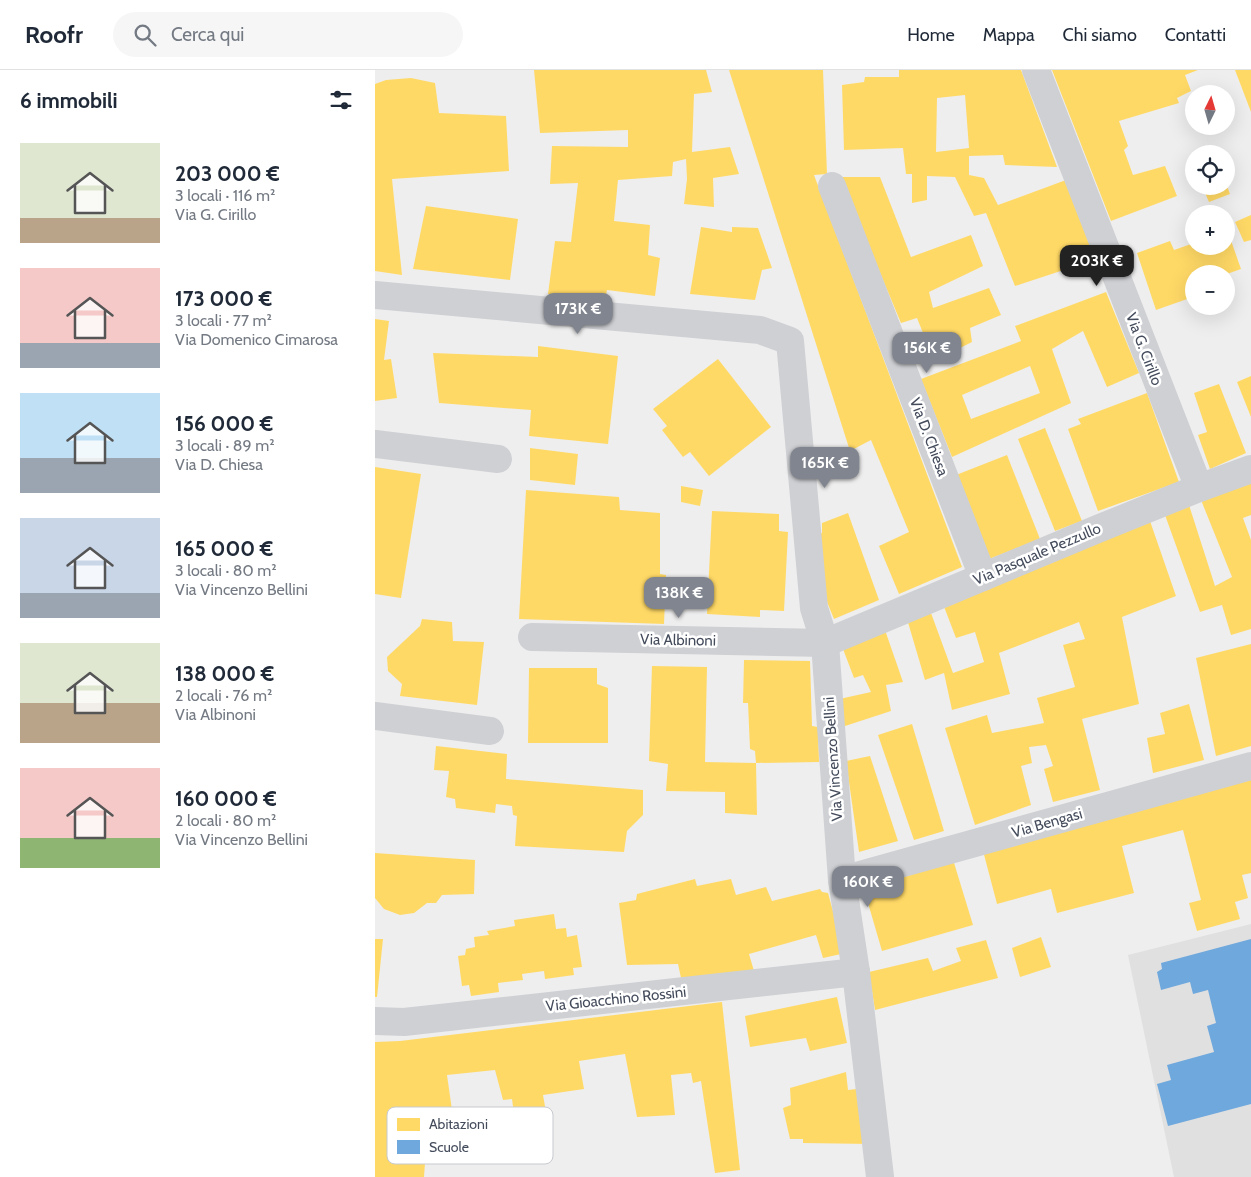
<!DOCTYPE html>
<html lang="it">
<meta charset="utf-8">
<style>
:root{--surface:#fff;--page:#f6f6f7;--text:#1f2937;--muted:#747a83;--line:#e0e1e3;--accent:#80858f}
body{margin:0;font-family:Cabin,sans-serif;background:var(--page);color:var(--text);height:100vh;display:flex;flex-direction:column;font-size:19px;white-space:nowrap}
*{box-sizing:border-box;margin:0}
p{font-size:16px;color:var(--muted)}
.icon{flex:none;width:28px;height:28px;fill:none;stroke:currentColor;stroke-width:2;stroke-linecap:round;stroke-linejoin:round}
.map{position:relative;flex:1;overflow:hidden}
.details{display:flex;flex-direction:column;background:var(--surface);width:375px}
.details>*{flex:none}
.needle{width:32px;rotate:5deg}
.buttons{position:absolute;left:810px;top:15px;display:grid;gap:10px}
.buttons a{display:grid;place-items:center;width:50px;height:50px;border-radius:50%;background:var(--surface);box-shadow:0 5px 20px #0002;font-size:25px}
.price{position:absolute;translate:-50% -42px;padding:0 11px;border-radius:10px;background:var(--accent);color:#fff;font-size:16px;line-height:32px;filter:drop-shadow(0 1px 2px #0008)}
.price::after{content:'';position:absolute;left:50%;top:30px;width:15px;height:11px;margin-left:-8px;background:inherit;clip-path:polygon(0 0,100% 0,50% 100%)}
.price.current{background:#222;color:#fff}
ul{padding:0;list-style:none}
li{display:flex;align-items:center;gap:15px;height:125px;padding:0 20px}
li span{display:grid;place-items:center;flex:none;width:140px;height:100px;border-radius:0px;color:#555}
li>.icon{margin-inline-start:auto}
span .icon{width:60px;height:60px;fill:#fffc;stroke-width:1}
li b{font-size:21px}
h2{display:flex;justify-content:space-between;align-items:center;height:60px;padding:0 20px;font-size:21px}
header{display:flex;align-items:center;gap:30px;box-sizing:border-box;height:70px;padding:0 25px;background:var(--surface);border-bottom:1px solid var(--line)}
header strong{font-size:24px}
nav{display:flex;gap:28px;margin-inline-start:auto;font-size:18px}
.search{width:350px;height:45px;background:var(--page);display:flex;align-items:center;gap:12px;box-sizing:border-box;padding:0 18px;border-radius:28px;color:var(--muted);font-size:19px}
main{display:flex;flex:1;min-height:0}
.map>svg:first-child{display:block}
.education{fill:#e0e0e0}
.homes{fill:#ffd966;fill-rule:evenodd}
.schools{fill:#6fa8dc}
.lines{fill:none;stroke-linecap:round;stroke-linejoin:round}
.minor{stroke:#ced0d4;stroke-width:28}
.labels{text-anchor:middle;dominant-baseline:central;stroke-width:5;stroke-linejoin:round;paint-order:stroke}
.street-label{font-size:15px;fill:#444c5c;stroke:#fff}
.key{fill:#fff;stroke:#c7c9ce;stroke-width:1}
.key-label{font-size:14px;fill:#444c5c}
</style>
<header>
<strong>Roofr</strong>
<div class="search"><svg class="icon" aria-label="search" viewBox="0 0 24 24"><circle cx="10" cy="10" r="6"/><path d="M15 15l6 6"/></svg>Cerca qui</div>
<nav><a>Home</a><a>Mappa</a><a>Chi siamo</a><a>Contatti</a></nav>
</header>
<main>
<section class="details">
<h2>6 immobili<svg class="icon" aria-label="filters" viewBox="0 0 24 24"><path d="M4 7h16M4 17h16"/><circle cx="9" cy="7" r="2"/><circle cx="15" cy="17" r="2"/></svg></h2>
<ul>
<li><span style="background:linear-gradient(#dfe7d0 75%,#b9a48a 0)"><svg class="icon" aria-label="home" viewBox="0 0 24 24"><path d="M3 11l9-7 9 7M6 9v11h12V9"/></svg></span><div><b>203 000 €</b><p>3 locali · 116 m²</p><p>Via G. Cirillo</p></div></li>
<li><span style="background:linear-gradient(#f6c9c9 75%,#9aa5b1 0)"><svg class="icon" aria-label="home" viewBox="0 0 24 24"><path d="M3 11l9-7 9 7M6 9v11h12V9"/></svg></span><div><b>173 000 €</b><p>3 locali · 77 m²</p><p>Via Domenico Cimarosa</p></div></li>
<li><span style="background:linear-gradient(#bfe0f5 65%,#9aa5b1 0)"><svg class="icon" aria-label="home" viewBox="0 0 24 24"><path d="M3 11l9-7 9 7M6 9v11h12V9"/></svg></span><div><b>156 000 €</b><p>3 locali · 89 m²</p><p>Via D. Chiesa</p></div></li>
<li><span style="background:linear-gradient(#c9d6e8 75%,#9aa5b1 0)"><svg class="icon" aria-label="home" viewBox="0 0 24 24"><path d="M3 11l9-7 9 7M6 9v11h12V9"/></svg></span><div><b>165 000 €</b><p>3 locali · 80 m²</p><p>Via Vincenzo Bellini</p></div></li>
<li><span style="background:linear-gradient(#dfe7d0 60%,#b9a48a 0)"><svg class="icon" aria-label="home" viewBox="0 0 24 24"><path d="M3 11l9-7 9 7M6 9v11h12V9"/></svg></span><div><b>138 000 €</b><p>2 locali · 76 m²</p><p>Via Albinoni</p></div></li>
<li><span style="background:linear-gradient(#f6c9c9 70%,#8fb573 0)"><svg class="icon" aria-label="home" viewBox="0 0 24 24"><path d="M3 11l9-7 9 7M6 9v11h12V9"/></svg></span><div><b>160 000 €</b><p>2 locali · 80 m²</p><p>Via Vincenzo Bellini</p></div></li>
</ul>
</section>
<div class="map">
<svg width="876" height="1107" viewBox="0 0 876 1107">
<rect width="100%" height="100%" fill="#efeeee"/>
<path class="education" d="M876,854V1107H799L753,885Z"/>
<g class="homes">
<path d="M159,0H331L337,22L319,24L317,82L355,77L364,104L338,108L339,137L309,134L312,109L311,89L298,92L297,106L243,110L239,151L275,155L273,185L285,188L280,226L232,220L229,235L173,224L180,171L196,172L203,113L175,114L177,76L253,77V60L165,63Z"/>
<path d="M354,0H448L452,104L439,105L587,497L524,524L504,476L534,462L496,370L475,381Z"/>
<path d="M524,0H646L682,97L630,95L628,85L594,86V105L609,108L623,135L691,110L725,188L640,216L611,143L599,146L580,107L552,106V130L537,133V104H531L528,78L469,80L467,15L489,12L490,7H524ZM590,25L594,78L561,82L562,28Z"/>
<path d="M677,0H823L810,5L816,21L802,28L804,33L744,51L753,76L749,80L758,105L790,96L802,126L736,151Z"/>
<path d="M860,0H876V42Z"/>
<path d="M36,8L60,13L64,43L131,46L134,101L17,109L27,205L0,201V14L11,10Z"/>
<path d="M465,107H505L536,187L596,165L608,196L554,222L558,238L614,218L626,245L595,258L597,272L563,289L556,267L550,268L542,248L526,253Z"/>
<path d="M827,116H852L855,124L834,132Z"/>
<path d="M51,136L143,149L135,210L38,199Z"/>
<path d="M876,145V170L869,172L860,152Z"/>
<path d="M326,157L357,162V157L383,158L397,198L387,200L380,230L315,224Z"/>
<path d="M852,159L866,199L852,204H819V215L812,218L815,228L781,240L762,183L795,171L799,180L819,173V176H851Z"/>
<path d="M731,222L764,303L732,317L708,261L677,279L696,333L577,387L546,309L646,271L640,256ZM655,296L665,323L596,349L587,325Z"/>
<path d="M0,249L14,251L9,290L16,289L22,328L0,331Z"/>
<path d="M163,276L243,286L233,374L154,366L156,340L64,333L58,283L163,287Z"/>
<path d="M343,289L396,357L334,406L315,382L308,387L287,360L292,356L278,339Z"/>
<path d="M876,306V347L862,312Z"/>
<path d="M844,314L871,383L835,399L823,365L832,362L819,323Z"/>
<path d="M772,323L804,412L723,441L693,359L706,354L703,349Z"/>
<path d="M670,358L707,451L680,461L643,369Z"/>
<path d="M155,378L203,384L200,415L155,410Z"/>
<path d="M632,385L665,469L614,489L581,405Z"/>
<path d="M0,397L46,404L26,528L0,524Z"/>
<path d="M876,410V445L868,448L876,470V559L856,565L847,535L825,542L790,445L814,435L840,516L857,507L826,430Z"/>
<path d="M306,416L328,420L325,436L306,432Z"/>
<path d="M151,420L244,427L245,440L285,443V504L291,505L289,554L144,549Z"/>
<path d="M337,441L404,444V461L413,462L409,541L385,540V547L332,544Z"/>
<path d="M473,443L504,530L459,549L437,495L438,465L447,463V453Z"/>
<path d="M775,451L801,526L747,547L764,634L707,649L725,720L678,732L669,699L678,696L671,675L654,677L657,693L646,696L656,735L600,755L570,658L612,645L617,663L669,653L662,628L700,617L688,575L710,569L704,552L624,583L635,624L577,640L569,603L550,610L532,549L556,543L578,603L609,592L600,562L581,568L568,534Z"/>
<path d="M47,549L77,552L78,571L109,572L102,635L25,626L27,614L13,601L12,587L45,556Z"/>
<path d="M510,560L528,612L511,615L516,641L467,657L460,630L496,622L488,605L479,608L468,579Z"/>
<path d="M876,574V676L841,686L821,588Z"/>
<path d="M369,590L435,591L437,656L443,657L444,692L381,693L380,681L375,679L373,633H368Z"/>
<path d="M277,596L332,597L330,692L381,693L382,745L350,743V722L291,721L293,694L274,691Z"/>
<path d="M154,598H222V614L233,618V673H153Z"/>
<path d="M814,634L829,690L778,703L772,668L790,664L785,643Z"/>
<path d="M537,654L569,761L539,770L503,665Z"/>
<path d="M61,676L132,684L131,709L268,720V745L252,761L249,782L140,776L142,746L138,745L137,736L121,734L120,743L81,738L80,729L71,727L74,701L59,700Z"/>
<path d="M495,686L523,771L484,782L471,691Z"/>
<path d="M876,705V803L867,805L873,828L860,832L865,849L822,861L814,833L826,830L808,760L747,776L759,823L682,843L676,819L622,834L607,777Z"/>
<path d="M0,783L100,790L99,824L67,825L61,833H52L39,843L25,845L9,839L0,828Z"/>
<path d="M576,783L598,855L507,881L486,809Z"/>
<path d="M320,809L322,816L356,809L361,825L391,817L397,831L445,819L447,822L453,823L462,856L466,884L448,888L441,865L374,884L379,901L306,908L303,894L252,895L244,833L261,830L262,824Z"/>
<path d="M179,844L181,859L191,858L192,867L202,865L207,897L198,898L199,905L170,909L169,901L147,904L148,910L123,913L124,922L96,926L94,915L87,916L83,886L90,885L91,879L100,877L99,867L114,865L112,861L140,856L139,850Z"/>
<path d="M666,867L676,897L645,907L637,878Z"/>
<path d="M0,869H8L2,927H0Z"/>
<path d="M611,870L623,908L500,940L494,902L553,888L558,901L586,891L581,878Z"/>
<path d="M462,927L472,973L435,981L431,968L375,977L370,946Z"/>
<path d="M347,932L365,1100L340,1103L326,1011L318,1013L316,1003L296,1005L300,1045L262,1047L250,984L204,991L209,1019L168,1025L171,1042L139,1045L137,1029L128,1030L120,1000L72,1005L78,1047H63L59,1079L51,1078L49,1107H0V972L25,971Z"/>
<path d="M471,1002L473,1020L490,1018L496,1074L428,1073V1069H415L408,1038L416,1035L415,1018Z"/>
</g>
<path class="schools" d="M876,869V1034L793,1056L782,1014L796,1010L792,995L839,982L832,956L841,953L833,920L818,924L815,912L786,920L782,902L787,899L786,893Z"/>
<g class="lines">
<g class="minor">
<path d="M661,0L824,418"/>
<path d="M457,116L608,507"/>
<path d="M0,225L385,260L415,271L439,538L450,573L467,810L481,902L505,1107"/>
<path d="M0,374L123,389"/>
<path d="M157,567L450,573L725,458L824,418L876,399"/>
<path d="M0,646L115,661"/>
<path d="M467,810L876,696"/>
<path d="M0,951L29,952L481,902"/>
</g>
</g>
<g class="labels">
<g class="street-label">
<text transform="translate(769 279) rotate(69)">Via G. Cirillo</text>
<text transform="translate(554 367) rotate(69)">Via D. Chiesa</text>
<text transform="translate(662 484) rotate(-23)">Via Pasquale Pezzullo</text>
<text transform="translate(303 570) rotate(1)">Via Albinoni</text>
<text transform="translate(458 689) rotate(-94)">Via Vincenzo Bellini</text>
<text transform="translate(672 753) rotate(-16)">Via Bengasi</text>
<text transform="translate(241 929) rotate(-6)">Via Gioacchino Rossini</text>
</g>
</g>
<rect x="12" y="1037" width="166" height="57" rx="8" class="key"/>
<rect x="22" y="1048" width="23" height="13" fill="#ffd966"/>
<rect x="22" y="1070" width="23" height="14" fill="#6fa8dc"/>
<g class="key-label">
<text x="54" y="1059">Abitazioni</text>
<text x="54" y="1082">Scuole</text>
</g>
</svg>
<div class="buttons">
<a><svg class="needle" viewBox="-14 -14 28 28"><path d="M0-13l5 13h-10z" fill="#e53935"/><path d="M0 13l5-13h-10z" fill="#747a83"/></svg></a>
<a><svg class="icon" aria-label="locate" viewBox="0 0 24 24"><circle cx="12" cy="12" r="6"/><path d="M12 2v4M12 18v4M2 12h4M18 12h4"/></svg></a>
<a>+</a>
<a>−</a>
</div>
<b class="price current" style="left:722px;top:217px">203K €</b>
<b class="price" style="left:203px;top:265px">173K €</b>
<b class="price" style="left:552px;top:304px">156K €</b>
<b class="price" style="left:450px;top:419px">165K €</b>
<b class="price" style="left:304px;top:549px">138K €</b>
<b class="price" style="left:493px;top:838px">160K €</b>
</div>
</main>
